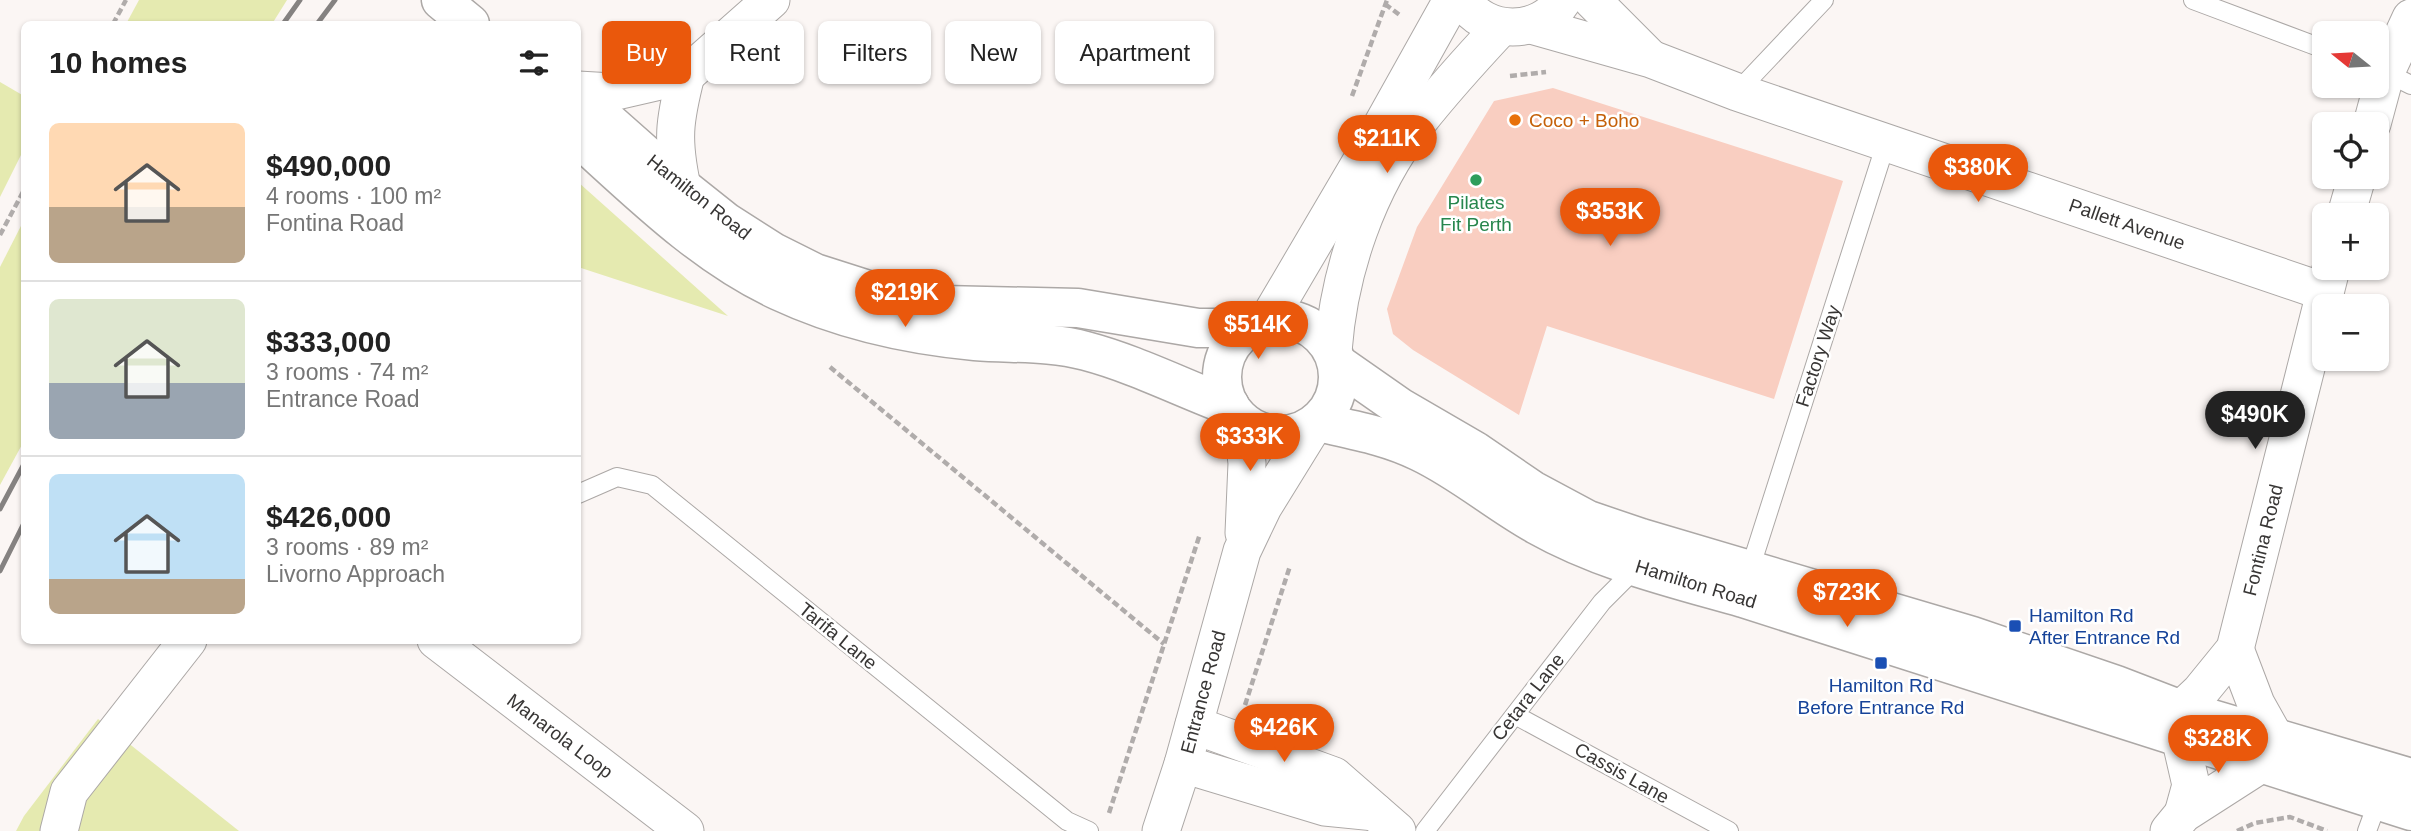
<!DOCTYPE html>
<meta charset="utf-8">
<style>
:root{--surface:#fff;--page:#f6f6f6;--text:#222;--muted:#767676;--line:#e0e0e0;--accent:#ea580c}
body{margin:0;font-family:Arial,sans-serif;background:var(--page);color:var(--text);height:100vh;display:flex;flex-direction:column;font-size:26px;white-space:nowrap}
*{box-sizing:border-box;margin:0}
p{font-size:23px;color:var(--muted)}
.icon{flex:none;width:38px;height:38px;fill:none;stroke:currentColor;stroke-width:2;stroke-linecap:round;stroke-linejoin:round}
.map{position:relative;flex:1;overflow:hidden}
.side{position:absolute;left:21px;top:21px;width:560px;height:623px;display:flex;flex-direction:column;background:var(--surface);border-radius:10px;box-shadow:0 2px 5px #0004}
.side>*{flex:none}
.hud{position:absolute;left:602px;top:21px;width:665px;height:63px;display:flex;gap:14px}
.needle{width:46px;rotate:288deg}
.controls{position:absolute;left:2312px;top:21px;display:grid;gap:14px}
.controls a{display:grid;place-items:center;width:77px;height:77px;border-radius:10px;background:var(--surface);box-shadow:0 2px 5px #0004;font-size:35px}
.price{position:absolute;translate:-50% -60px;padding:0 16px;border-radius:24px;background:var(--accent);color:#fff;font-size:23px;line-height:46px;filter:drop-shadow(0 2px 4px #0008)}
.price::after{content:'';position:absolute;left:50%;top:42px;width:21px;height:16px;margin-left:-10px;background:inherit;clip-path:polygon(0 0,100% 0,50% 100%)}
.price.on{background:#222;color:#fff}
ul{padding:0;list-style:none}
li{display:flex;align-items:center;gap:21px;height:175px;padding:0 28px}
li+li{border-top:2px solid var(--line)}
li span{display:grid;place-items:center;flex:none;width:196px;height:140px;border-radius:10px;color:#555}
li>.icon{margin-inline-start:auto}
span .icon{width:84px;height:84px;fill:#fffc;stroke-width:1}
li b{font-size:30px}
h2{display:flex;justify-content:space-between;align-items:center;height:84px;padding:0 28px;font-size:30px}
.chip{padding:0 24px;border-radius:10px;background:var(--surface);box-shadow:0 2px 5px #0004;font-size:24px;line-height:63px}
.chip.on{background:var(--accent);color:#fff}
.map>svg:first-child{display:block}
.green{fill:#e5eab0}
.building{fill:#f9cec1}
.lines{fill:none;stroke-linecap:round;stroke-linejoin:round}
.lane-casing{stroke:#aca8a6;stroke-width:20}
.street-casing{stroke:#aca8a6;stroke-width:39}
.secondary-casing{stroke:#aca8a6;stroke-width:41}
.path{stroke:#b0acab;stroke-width:4.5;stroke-dasharray:7 3.5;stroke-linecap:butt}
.lane{stroke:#fff;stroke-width:18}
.street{stroke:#fff;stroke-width:37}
.secondary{stroke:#fff;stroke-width:38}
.rail{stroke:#858281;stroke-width:5}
.food-dot{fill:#e8710a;stroke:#fff;stroke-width:2.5}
.leisure-dot{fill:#2e9e5b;stroke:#fff;stroke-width:2.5}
.transit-dot{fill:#1a4fb4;stroke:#fff;stroke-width:2.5}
.labels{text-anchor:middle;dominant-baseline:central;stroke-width:5;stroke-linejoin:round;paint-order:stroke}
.food-label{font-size:19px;fill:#c56008;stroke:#fff;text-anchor:start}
.street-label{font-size:19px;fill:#383635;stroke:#fff}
.leisure-label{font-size:19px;fill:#27864d;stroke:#fff}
.transit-label{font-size:19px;fill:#164399;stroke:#fff;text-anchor:start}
</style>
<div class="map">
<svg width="2411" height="831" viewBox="0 0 2411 831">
<rect width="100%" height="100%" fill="#fbf6f4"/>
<g class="green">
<path d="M139,0H287L272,24H126Z"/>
<path d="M0,82L24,96V149L0,197Z"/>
<path d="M578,182L728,316L578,267Z"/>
<path d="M24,220V441L0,485V267Z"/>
<path d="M98,719L239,831H16L24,816Z"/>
</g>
<path class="building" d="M1553,88L1843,181L1774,399L1547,326L1519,415L1413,350L1393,334L1387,309L1417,227L1494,101Z"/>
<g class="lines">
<defs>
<g id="lane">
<path d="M2193,0L2324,49"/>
<path d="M2383,71L2411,85"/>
<path d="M1737,92L1824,0"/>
<path d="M578,494L617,477L652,485L1067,821L1089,831"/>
<path d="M1750,569L1886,143"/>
<path d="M1515,715L1729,831"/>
<path d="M1425,831L1602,602L1637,567"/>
<path d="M2367,831L2378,801"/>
</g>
<g id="street">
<path d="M1463,0C1485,36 1540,36 1563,0"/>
<path d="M1592,0L1648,56"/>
<path d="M1531,25L1651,59L1737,92L2325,292"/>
<path d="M578,90L612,92L686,75L771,0"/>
<path d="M2372,124L2386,72L2411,18"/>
<path d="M682,187C672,140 674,122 686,75"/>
<path d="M2346,215L2357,177"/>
<path d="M1268,320L1371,145L1452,0"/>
<path d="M1333,351C1339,271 1367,188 1417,123C1443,90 1472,58 1501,27"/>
<path d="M1242,422L1247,463L1244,533"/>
<path d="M436,640L685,831"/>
<path d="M2235,649L2256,704L2275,738"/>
<path d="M2181,710L2200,692L2235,649L2331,269"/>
<path d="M1194,725L1334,776L1397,831"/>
<path d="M2180,737L2191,785L2183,814"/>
<path d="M1183,764L1325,807L1375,812"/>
<path d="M59,831L69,792L188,640"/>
<path d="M1161,831L1183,764L1242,551L1263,507L1313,426"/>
<path d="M2169,831L2183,814L2264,762"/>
</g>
<g id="secondary">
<path d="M441,0L470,24"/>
<path d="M578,95L682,187L726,222L773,252L815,273L884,295L943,305L1078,308L1198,328H1248"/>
<path d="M578,137C640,193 702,255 779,291C839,319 909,335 975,341C1012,344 1049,341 1086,351C1135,364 1182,388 1230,406"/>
<circle cx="1280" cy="377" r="58"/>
<path d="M1338,364L1401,408L1475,451L1532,490L1588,520L1641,538L1972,636L2116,685L2181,710L2411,778"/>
<path d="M1318,422C1353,430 1388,436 1420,452C1462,472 1497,503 1537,525C1601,561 1673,578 1743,598L2411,811"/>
</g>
</defs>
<use href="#lane" class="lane-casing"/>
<use href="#street" class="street-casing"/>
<use href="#secondary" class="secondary-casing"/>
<g class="path">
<path d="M1385,4L1401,16"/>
<path d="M113,24L126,0"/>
<path d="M1510,76L1546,72"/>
<path d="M1352,96L1387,0"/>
<path d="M0,235L24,190"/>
<path d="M830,367L1164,644"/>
<path d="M1245,705L1290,566"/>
<path d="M1109,813L1200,534"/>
<path d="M2237,831L2255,823L2290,817L2327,831"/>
</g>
<use href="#lane" class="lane"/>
<use href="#street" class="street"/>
<use href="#secondary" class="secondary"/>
<g class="rail">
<path d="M283,24L300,0"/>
<path d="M317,24L335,0"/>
<path d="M0,509L24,464"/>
<path d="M0,571L24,523"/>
</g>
</g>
<circle class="food-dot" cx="1515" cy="120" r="7"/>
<circle class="leisure-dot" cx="1476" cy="180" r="7"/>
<g class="transit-dot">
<rect x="2008" y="619" width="14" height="14" rx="3.5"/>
<rect x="1874" y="656" width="14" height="14" rx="3.5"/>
</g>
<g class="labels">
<g class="food-label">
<text x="1529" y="120">Coco + Boho</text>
</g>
<g class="street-label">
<text transform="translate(699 197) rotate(38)">Hamilton Road</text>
<text transform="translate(2127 224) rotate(19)">Pallett Avenue</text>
<text transform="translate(1818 356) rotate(-72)">Factory Way</text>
<text transform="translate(2263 540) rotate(-76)">Fontina Road</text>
<text transform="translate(1696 584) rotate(17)">Hamilton Road</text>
<text transform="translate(838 636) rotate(39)">Tarifa Lane</text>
<text transform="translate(1203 692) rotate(-75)">Entrance Road</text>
<text transform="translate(1528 697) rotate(-52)">Cetara Lane</text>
<text transform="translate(560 736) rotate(37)">Manarola Loop</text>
<text transform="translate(1622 773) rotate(29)">Cassis Lane</text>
</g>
<g class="leisure-label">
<text x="1476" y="202">Pilates<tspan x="1476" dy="22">Fit Perth</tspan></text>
</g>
<g class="transit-label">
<text x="2029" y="615">Hamilton Rd<tspan x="2029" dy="22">After Entrance Rd</tspan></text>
<text x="1881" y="685" text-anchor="middle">Hamilton Rd<tspan x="1881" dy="22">Before Entrance Rd</tspan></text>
</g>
</g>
</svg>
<div class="controls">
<a><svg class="needle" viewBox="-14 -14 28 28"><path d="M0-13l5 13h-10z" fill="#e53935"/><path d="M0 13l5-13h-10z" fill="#767676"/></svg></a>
<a><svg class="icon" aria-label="locate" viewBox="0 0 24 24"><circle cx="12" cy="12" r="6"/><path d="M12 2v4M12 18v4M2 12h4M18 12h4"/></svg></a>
<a>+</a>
<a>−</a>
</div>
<b class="price" style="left:1387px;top:175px">$211K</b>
<b class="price" style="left:1978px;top:204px">$380K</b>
<b class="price" style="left:1610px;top:248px">$353K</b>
<b class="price" style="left:905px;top:329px">$219K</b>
<b class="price" style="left:1258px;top:361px">$514K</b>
<b class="price on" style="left:2255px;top:451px">$490K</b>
<b class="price" style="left:1250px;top:473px">$333K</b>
<b class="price" style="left:1847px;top:629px">$723K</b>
<b class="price" style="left:1284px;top:764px">$426K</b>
<b class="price" style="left:2218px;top:775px">$328K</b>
<div class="hud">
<a class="chip on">Buy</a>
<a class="chip">Rent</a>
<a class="chip">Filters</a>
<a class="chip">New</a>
<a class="chip">Apartment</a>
</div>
<section class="side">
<h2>10 homes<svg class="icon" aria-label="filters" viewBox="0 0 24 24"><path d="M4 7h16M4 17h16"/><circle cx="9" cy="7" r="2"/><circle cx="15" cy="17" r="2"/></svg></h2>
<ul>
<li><span style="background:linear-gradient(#ffd9b3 60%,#b9a48a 0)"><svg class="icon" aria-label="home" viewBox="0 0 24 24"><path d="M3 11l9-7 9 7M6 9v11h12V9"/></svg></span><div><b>$490,000</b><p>4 rooms · 100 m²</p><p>Fontina Road</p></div></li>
<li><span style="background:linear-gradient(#dfe7d0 60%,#9aa5b1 0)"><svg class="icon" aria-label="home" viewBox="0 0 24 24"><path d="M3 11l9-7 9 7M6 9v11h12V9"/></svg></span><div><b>$333,000</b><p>3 rooms · 74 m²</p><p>Entrance Road</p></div></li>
<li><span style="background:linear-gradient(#bfe0f5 75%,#b9a48a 0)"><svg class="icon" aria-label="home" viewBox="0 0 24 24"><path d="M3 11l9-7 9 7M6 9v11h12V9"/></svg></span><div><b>$426,000</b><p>3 rooms · 89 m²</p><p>Livorno Approach</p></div></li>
</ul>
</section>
</div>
